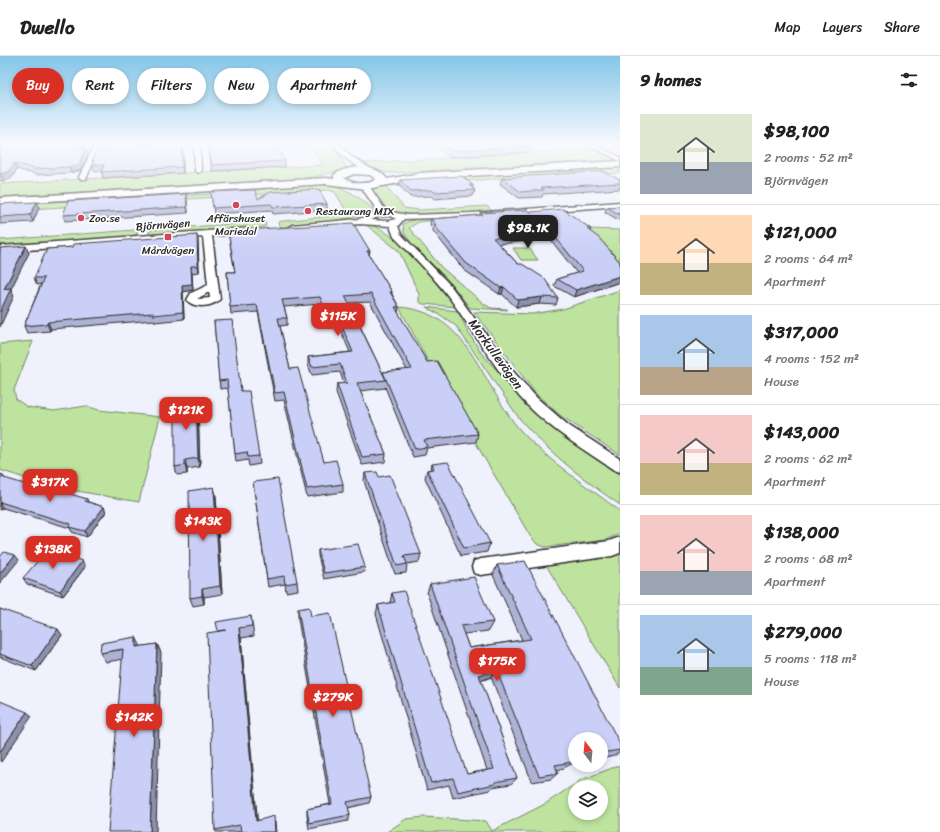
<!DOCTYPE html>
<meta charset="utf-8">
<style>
:root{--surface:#fff;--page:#f6f6f6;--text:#222;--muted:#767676;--line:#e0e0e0;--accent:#d93025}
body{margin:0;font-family:Sriracha,sans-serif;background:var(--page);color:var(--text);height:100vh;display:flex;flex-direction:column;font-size:15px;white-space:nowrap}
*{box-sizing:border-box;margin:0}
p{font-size:13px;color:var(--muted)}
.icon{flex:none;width:22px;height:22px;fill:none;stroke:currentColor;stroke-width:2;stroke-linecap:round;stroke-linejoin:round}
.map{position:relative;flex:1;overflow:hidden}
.details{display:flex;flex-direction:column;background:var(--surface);width:320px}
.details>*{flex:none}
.top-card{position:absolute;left:12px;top:12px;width:380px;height:36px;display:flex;gap:8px}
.needle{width:26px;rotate:344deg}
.tools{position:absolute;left:568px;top:676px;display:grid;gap:8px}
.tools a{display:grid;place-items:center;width:40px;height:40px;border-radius:50%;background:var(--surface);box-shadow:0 2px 6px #0003;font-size:20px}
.price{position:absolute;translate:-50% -34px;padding:0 9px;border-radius:8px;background:var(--accent);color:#fff;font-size:13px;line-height:26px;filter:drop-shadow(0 1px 2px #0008)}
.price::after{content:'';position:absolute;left:50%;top:24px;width:12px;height:9px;margin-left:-6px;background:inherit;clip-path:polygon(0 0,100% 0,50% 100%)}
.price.active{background:#222;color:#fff}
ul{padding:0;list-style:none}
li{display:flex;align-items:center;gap:12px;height:100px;padding:0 20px}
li+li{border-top:1px solid var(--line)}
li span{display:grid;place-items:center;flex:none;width:112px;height:80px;border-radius:0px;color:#555}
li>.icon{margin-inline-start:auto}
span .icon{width:48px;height:48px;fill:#fffc;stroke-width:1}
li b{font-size:17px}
h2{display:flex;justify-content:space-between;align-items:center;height:48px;padding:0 20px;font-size:17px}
.pill{padding:0 14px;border-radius:18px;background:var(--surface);box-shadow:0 2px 6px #0003;font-size:14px;line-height:36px}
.pill.active{background:var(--accent);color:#fff}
header{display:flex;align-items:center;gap:24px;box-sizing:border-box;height:56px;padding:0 20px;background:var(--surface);border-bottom:1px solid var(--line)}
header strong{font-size:19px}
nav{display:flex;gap:22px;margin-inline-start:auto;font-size:14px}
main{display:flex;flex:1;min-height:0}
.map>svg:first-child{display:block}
.green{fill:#bde39e;stroke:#748764;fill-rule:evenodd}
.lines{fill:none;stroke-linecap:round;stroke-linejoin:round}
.minor-casing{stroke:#2b2b2b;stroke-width:3}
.highway-casing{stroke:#2b2b2b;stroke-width:3}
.minor{fill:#fff;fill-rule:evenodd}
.highway{fill:#fff;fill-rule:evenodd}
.wall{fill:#aeb2d4;stroke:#2b2b2b;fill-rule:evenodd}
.shaded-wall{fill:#8d91ad;stroke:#2b2b2b}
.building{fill:#cacff7;stroke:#2b2b2b}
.poi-dot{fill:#d1495b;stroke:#fff;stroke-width:1.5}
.labels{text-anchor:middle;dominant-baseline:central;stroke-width:3.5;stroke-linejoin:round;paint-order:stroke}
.far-poi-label{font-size:11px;fill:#2b2b2b;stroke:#fff;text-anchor:start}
.far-street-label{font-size:11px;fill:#2b2b2b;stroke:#fff}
.street-label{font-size:13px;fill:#2b2b2b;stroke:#fff}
</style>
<header>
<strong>Dwello</strong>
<nav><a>Map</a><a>Layers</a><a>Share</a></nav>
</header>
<main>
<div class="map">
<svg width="620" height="776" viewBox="0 0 620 776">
<rect width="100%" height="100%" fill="#eff1fd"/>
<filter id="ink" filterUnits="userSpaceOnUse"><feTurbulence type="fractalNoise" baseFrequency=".025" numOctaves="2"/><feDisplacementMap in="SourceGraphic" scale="8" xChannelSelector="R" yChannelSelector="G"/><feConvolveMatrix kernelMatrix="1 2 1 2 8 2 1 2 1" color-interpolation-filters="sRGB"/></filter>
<g filter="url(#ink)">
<g class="green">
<path d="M310,88H329L337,95L347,113L314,121L286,124L0,141V128L323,109Z"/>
<path d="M595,93L619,104L388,117L377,115L361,107Z"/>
<path d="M620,110V117L513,125L508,122L386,130L404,152L420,154L487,150L492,155C471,157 406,165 390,155C383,150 377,139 372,133L374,130L410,123Z"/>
<path d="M328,128C345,131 359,141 372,152V158L332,165L283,171L279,170L278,166L283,165L348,158L335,136L328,134L0,155V147L134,139H194L250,135L285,130Z"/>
<path d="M460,160L457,162L418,166L409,172L441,211L484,248L491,252L507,253L508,254L470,252L449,225L412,188L404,177L403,168C415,160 445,161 460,160Z"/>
<path d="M258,166H265L266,170L255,173L152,181L148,180L150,174Z"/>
<path d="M365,168C393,169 440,229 456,251L423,248L419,246V238L399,195Z"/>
<path d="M585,173L620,174V210Z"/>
<path d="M135,174L138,176L136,179L126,182L0,191V184Z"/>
<path d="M513,192H529L538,204H521Z"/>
<path d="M620,234V399L561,360L536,338L474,256L532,258L563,253Z"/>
<path d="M399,251C470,256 481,330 521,375C549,406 587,430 620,455V477L606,484L545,491L537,488L530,480L482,398L436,313L430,309Z"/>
<path d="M426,251L458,255L468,276L482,298L509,327L553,371L620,418V449C584,424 548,396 519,362L456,270L442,260Z"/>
<path d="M33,285L14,334L16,343L27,351L54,355L86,350L99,354L160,361L139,446L49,430L0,414V288Z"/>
<path d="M620,498V632L546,509L570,503Z"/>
<path d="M620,709V776H387L406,763L424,761L486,765L492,775L545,748L581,724ZM575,731H601V757H575Z"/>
</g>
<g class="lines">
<defs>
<g id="minor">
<path d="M95,88H101L87,121L86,123H80L79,121Z"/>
<path d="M194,88H200L201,115L198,117L195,115Z"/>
<path d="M333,88H339L351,100L379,118L374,119C357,112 343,103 333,88Z"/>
<path d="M586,88H593L620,101V105Z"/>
<path d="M361,127H367L386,155L408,159L471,157L620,146V150L471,161L404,163L398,170L401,178L451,230L512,314L537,342L568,369L620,403V416L614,414C584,394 553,375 527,349C497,317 476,279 451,244C434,221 414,201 394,181L390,170L360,168L292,175L288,172L292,169L359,163L378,156L360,129ZM380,160H390L396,163L389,165L370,164Z"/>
<path d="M248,172L252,175L251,177L212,180L220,243C213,251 194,253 187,244L191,237L208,229L203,181L0,196V190ZM209,236L210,242L197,243Z"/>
<path d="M620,481V497L612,500L481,519L474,517L472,511L474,505L481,503L609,485Z"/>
</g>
<path id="highway" d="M620,105V111L420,123L367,133L326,128L0,148V142L326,122L334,123V119C348,108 377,108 387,123L420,117ZM354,118L370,119L376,123C367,130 353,128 344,122Z"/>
</defs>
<use href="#minor" class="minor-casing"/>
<use href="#highway" class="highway-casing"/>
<use href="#minor" class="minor"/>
<use href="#highway" class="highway"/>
</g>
<g class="wall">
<path d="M0,88H88L86,93L88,99L81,114L71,117L37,119L17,113L11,123L4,125H0Z"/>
<path d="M108,88H178V89H182L183,94V117L103,122L102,116V114L94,115L92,105L106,93Z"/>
<path d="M208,88L285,105V111L212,115Z"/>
<path d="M434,88H527L532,90L530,96L450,101Z"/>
<path d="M502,122L620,124V133L543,138L542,141L519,142L500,128Z"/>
<path d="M400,124L473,129V132L475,134L473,140L434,143L431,140L410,141L400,130Z"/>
<path d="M211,136L258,143L327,148V154L273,158L272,154L214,158Z"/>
<path d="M187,144L188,157L65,165L63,159Z"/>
<path d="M0,148L39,152L33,166L0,168Z"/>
<path d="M620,150V165L605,156L607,151Z"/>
<path d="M530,156L591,173L590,176L620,206V226L574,241L554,230L557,223L577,217L550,183L499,188L518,208L558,242L556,249L540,248L516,251L502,238H499L464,214L433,175V172L430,169L431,163L480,159V157Z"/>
<path d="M228,175L370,195L369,199L392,236V238L399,251L398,257L427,306L478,378L476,386L427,392L425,399L413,401L385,331V332L360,335L386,398L385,406L362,409L336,336L337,328H344L340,316L312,319L308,309V301L350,296L336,264L327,265L320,248L284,251L287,262V269L280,270L290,313L324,406L343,428V436L307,441L284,344L275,345L258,256L231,258L227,216H235ZM370,246L407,314L383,316V318L349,247Z"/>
<path d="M197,179L198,185L199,216L192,217L193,234L183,236L184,263L155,266L154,264L51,273L50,275L27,277L24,270L41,228L37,229L34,222L72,191Z"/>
<path d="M214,265L241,335L259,400L260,408L249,410L248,404L236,406L228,332L220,333Z"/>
<path d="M188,345L198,352L200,411L187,413V418L177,419L175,411Z"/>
<path d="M432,408L490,487L487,496L461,500L425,422L427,414L431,413Z"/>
<path d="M365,417L379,421L421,498L419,506L407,508L406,517L395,518L364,425Z"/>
<path d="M0,418L3,419L5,423L34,431L87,443L88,446L104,451L106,456L87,481L72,476L70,472L3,452L0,454Z"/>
<path d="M254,434L297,526L298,534L286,536L285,528L268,531Z"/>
<path d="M216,440L222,538L204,541V548L193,550L190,542Z"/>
<path d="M318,494L365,511L364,516L324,523L318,500Z"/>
<path d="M497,509L620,688V696L614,700L601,703V683H575V707L569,709L564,712L557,714L558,717L551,723L532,726L491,621L481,625L517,722L511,728L492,731L490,734L453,742L449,729L427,734L376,558L378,549L390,547L392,537L467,718L487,714L427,537L430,528L493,566L488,575L464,578L469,592L522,584L493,519Z"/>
<path d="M85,511L63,540L27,528L23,522Z"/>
<path d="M0,553L62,579L36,615L0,601Z"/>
<path d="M298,553L311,560L371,741L369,747L348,752L350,759L348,765L309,773L307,759V753L330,748L298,563Z"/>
<path d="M251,560L254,580L241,582L257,764L275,766L276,776H241V775L236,776H216L215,774L218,575Z"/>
<path d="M157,588L161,597L106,606L100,597Z"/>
</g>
<g class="shaded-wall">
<path d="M84,88H88L83,99L81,93Z"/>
<path d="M182,89L183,94V117L182,111Z"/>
<path d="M86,93L88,99L81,114L71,117L69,111Z"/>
<path d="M15,107L17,113L11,123L4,125L1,118Z"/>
<path d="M186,138L187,144L188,157L187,151Z"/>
<path d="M37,146L39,152L33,166L30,159Z"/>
<path d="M197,179L198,185L199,216L198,210Z"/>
<path d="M26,190L29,197L11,233L14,240L0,271V256L4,233Z"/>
<path d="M191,210L193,234L183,236L184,263L183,256L182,229Z"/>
<path d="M620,220V226L574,241L576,234Z"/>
<path d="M504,231L502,238H499L501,232Z"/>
<path d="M542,241L540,248L516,251L518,244Z"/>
<path d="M48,266L51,273L50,275L47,268Z"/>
<path d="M196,344L198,352L200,411L198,402Z"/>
<path d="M185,404L187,413V418L185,409Z"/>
<path d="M214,431L216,440L222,538L220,530Z"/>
<path d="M0,447L3,452L0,454Z"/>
<path d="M104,451L106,456L87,481L85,475Z"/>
<path d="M15,499L19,504L0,527V517Z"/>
<path d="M82,505L85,511L63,540L60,535Z"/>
<path d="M202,533L204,541V548L202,540Z"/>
<path d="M239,572L241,582L258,770L256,765Z"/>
<path d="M58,573L62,579L36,615L32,610Z"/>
<path d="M136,581L141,591H136Z"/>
<path d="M157,588L161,597L156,776H150Z"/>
<path d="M496,613L491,621L475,627L479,619Z"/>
<path d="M27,656L32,660L1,706L0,705V696Z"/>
</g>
<g class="building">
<path d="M0,88H84L81,93H86L79,108L69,111L35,113L15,107L8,116L0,118Z"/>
<path d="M108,88H177V90L182,89V111L102,116L104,109H92L94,104L92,105L97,93H106Z"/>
<path d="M208,88H276L285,105L212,109Z"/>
<path d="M442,88H527L532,90L451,95Z"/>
<path d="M603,115L620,124V127L541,132L544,134L521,136L502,122Z"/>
<path d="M462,120L473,129H469L475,134L434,136L432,134L411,135L400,124Z"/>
<path d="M319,133L327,148L273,151L271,148L213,152L211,136L255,134L258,143L271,136Z"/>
<path d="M186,138L187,151L63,159L68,145Z"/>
<path d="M37,146L30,159L0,161V148Z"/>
<path d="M620,150V159L607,151Z"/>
<path d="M563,153L591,173H587L599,182L620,206V220L576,234L557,223L583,215L552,177L493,182L518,208H522L544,222L558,242L542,241L518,244L504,231L501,232L466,207L434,169H436L431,163L483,159L480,157L527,154L530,156Z"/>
<path d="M353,167L370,195H367L392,236H390L399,251H395L427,306L437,305L478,378L424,384L427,391L415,393L383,316L412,313L371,238L345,240L386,324L357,327L386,398L362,401L337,328L347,327L340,308L312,311L308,301L353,296L336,257L327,258L320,241L282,244L287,262H278L290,313L298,312L324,406L336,404L343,428L307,433L284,336L275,337L257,249L230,251L227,216H235L228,175Z"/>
<path d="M197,179L198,210H191L192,228L182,229L183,256L153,259V257L48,266L47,268L24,270L44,222H34L47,193L72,191L73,188Z"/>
<path d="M26,190L4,233L11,232L0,256V192Z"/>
<path d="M232,264L241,335H249L259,400L248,401L247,396L235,398L227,324L219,325L214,265Z"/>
<path d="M187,342V345L196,344L198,402L185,404V409L175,411V343Z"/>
<path d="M448,406L490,487L464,492L427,414L434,413L432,408Z"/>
<path d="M377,416L379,421L390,419L421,498L404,500L407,508L397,510L365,417Z"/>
<path d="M0,418L3,419L1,421L34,431L37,428L87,443L85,445L104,451L85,475L69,471L71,468L0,446Z"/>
<path d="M278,423L297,526L285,528L284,520L267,523L253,426Z"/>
<path d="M214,431L220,530L202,533V540L190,542L189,435Z"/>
<path d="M358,488L365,511L324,517L318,494Z"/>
<path d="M47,494L82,505L60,535L23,522Z"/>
<path d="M4,496L15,499L0,517V501Z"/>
<path d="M525,505L620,688V694L601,697V683H575V702L571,703L572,706L555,709L558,717L539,720L496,613L479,619L517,722L495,726V728L458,736L453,722L431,727L378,549L395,546L392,537L404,535L467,718L494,713L430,528L474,521L493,566L461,570L469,592L531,583L497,509Z"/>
<path d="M309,551L311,560L330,557L371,741L347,746L350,759L309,767L307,753L332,748L298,553Z"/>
<path d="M0,553L58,573L32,610L0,598Z"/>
<path d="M251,560L252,570L239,572L256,765L274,760L275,776H241L240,769L215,774L207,577L226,574L218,575L216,566Z"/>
<path d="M136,581V591L157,588L150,776H108L123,593L100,597L101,587Z"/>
<path d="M0,645L27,656L0,696Z"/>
</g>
</g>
<linearGradient id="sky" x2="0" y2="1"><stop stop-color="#84c6e8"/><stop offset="0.45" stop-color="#f8f9fe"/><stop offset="1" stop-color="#f8f9fe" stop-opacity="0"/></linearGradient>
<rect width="620" height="196" fill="url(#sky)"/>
<g class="poi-dot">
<circle cx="236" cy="149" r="4"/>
<circle cx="308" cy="155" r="4"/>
<circle cx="81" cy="162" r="4"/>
<rect x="164" y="177" width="8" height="8" rx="2"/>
</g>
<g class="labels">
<g class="far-poi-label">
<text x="316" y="155">Restaurang MIX</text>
<text x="89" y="162">Zoo.se</text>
<text x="236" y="162" text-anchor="middle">Affärshuset<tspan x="236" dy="13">Mariedal</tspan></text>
<text x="168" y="194" text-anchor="middle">Mårdvägen</text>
</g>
<g class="far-street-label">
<text transform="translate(163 169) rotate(-4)">Björnvägen</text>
</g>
<g class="street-label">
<text transform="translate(496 298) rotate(54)">Morkullevägen</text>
</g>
</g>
</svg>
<div class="tools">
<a><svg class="needle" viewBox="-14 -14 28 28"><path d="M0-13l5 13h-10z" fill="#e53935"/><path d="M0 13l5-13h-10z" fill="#767676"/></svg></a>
<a><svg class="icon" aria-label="layers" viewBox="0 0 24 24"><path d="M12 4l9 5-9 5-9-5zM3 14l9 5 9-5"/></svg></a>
</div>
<b class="price active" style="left:528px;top:193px">$98.1K</b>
<b class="price" style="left:338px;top:281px">$115K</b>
<b class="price" style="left:186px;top:375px">$121K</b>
<b class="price" style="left:50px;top:447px">$317K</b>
<b class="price" style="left:203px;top:486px">$143K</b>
<b class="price" style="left:53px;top:514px">$138K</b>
<b class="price" style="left:497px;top:626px">$175K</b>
<b class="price" style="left:333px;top:662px">$279K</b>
<b class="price" style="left:134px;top:682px">$142K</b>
<div class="top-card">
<a class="pill active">Buy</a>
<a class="pill">Rent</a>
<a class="pill">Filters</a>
<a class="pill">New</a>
<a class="pill">Apartment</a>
</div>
</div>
<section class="details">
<h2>9 homes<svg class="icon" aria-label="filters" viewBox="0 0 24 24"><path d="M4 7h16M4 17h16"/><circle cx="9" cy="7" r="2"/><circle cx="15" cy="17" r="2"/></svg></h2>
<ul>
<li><span style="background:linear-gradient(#dfe7d0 60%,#9aa5b1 0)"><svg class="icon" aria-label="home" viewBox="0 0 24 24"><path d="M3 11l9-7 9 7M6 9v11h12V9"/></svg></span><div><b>$98,100</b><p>2 rooms · 52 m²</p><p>Björnvägen</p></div></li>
<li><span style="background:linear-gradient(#ffd9b3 60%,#c2b280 0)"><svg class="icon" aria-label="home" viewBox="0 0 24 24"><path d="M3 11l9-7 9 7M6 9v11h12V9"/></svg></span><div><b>$121,000</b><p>2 rooms · 64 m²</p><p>Apartment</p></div></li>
<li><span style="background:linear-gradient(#a9c7e8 65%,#b9a48a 0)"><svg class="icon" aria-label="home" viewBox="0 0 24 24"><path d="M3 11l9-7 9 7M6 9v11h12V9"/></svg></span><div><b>$317,000</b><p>4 rooms · 152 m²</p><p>House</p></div></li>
<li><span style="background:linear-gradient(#f6c9c9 60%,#c2b280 0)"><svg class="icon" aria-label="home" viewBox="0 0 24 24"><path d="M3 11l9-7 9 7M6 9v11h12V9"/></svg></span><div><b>$143,000</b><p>2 rooms · 62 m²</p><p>Apartment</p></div></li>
<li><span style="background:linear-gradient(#f6c9c9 70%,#9aa5b1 0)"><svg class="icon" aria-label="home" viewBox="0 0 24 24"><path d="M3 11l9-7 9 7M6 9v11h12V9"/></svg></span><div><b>$138,000</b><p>2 rooms · 68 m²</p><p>Apartment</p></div></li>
<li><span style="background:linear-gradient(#a9c7e8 65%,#7fa58c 0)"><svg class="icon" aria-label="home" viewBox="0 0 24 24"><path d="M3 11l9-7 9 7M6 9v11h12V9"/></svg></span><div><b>$279,000</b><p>5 rooms · 118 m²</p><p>House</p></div></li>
</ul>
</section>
</main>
